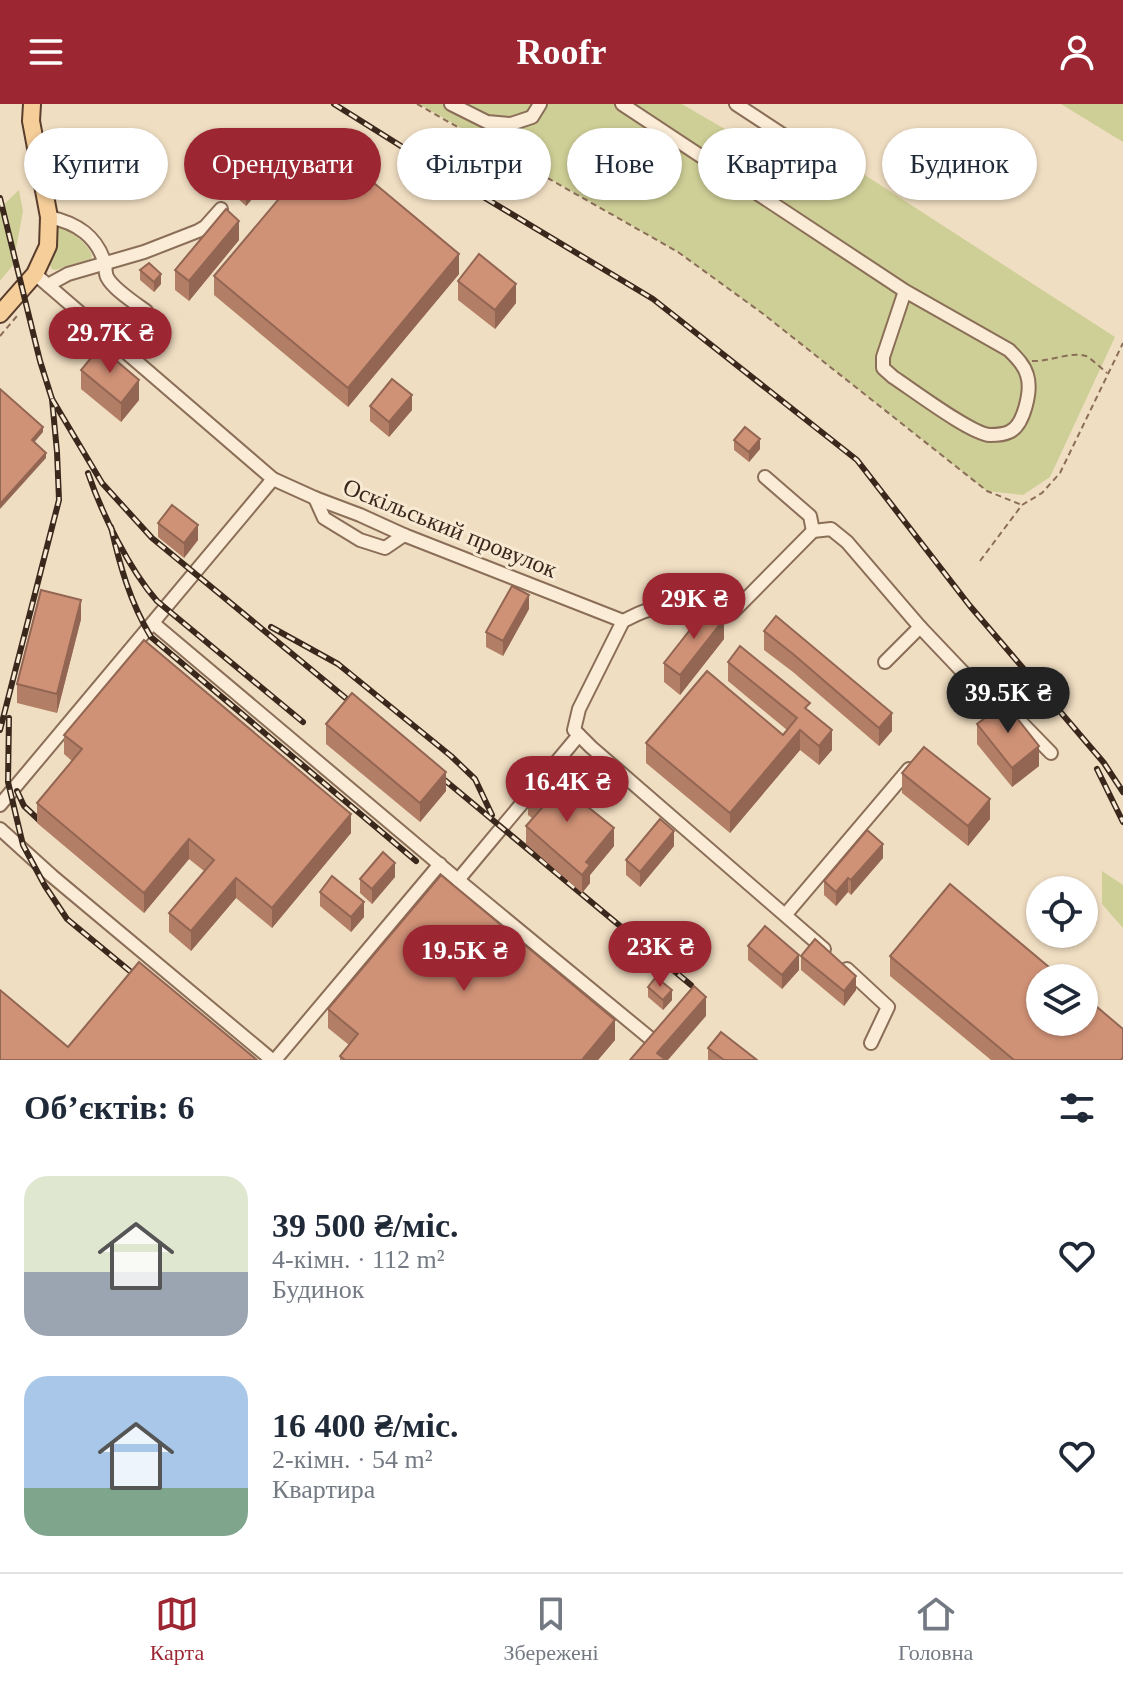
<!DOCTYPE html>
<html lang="uk">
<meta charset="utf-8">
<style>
:root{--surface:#fff;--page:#f6f6f7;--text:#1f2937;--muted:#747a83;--line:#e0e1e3;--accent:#9d2633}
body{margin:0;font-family:"Times New Roman",serif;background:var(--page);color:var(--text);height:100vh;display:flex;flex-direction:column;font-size:30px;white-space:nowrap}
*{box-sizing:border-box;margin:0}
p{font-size:26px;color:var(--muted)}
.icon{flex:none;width:44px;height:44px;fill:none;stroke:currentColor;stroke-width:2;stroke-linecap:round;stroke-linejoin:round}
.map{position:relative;height:956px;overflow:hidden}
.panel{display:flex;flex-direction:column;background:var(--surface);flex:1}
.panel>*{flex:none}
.hud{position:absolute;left:24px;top:24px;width:1076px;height:72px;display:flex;gap:16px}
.buttons{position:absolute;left:1026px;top:772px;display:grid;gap:16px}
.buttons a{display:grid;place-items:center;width:72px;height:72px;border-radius:50%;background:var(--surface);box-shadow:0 2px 6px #0004;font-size:40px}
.price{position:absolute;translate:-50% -68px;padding:0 18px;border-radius:28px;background:var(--accent);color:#fff;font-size:26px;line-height:52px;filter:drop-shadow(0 2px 4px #0008)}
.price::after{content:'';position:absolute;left:50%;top:48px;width:24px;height:18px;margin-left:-12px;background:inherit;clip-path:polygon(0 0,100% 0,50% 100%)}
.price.on{background:#222;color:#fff}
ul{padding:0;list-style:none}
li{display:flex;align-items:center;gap:24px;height:200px;padding:0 24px}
li span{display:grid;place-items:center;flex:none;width:224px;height:160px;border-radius:24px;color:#555}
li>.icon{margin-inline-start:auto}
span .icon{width:96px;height:96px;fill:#fffc;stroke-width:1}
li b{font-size:34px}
h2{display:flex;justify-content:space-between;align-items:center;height:96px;padding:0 24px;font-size:34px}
.tag{padding:0 28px;border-radius:36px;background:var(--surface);box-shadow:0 2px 6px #0004;font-size:28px;line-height:72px}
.tag.on{background:var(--accent);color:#fff}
header{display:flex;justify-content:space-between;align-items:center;height:104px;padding:0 24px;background:var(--accent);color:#fff;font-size:36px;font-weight:600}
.tab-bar{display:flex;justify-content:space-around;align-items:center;height:112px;border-top:2px solid var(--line);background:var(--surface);font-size:22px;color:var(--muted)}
.tab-bar a{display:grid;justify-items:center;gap:4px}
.tab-bar .on{color:var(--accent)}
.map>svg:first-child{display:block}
.green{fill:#cecf96}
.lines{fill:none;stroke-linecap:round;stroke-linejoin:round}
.minor-casing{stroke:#8b6e58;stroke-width:16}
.major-casing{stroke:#593d2d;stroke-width:20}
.path{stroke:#8b6e58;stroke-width:2;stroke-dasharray:6 4;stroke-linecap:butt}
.minor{stroke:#faecd6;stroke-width:12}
.major{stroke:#f5ce99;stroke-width:16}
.rail-casing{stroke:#3a281d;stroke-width:6}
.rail{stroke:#f7e9d2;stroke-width:3;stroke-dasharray:9;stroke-linecap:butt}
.wall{fill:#b37e66}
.shaded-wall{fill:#926653}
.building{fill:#d09277;stroke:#926653;stroke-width:2}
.labels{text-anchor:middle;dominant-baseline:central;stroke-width:6;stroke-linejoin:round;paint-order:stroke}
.street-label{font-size:24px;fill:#3a281d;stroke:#f7e9d2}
</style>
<header><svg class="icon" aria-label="menu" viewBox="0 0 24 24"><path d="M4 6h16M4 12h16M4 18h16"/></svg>Roofr<svg class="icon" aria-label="person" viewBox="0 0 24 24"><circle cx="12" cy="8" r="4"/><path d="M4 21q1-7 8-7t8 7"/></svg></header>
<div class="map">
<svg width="1123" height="956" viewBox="0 0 1123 956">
<rect width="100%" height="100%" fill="#f0dec2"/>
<g class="green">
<path d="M419,0H682L815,78L837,53L1115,233L1050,373L1023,391L987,387L762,209L678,148Z"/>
<path d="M1061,0H1123V38Z"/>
<path d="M19,86L23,107L13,161L0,177V104Z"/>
<path d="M59,122C73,130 85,136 92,151L91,155L55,166L52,165L48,158L56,123Z"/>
<path d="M1102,767L1123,781V824L1102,800Z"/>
</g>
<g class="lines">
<defs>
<g id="minor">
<path d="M451,0L487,18L511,20L532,13L540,0"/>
<path d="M622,0L905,187L1009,246C1017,254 1024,261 1027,271C1032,286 1024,322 1009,328C1005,330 995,331 990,331C971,330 913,286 893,273L883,264V253L905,187"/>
<path d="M736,0L812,50"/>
<path d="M49,113C77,119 97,132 105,160C106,164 105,169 107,173C113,185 135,199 146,207"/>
<path d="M35,170L273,375L315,394L360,411L404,431L623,517C632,513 643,506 653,505C680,501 706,509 732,509L813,427"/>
<path d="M48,181L68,170L144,148L198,127L205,123L221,105"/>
<path d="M765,373L810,412L813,427"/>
<path d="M315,394L324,414L360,436L385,444L404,431"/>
<path d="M813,427L831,425L847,438L920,523L978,584L1008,605L1051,649"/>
<path d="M623,517L579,605L574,626L591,643L824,845"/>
<path d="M153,519L458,776L579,631"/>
<path d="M885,558L920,523"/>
<path d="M0,701L273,375"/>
<path d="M0,725L52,772L272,956"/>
<path d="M458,776L651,935"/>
<path d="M786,810L909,665"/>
<path d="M847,865L888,903L871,939"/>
<path d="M275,956L440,760"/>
</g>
<path id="major" d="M0,210L35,170L48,142L49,113L31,17L32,0"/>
</defs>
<use href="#minor" class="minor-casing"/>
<use href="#major" class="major-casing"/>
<g class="path">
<path d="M417,0L678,148L762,209L987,387L1022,401"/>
<path d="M0,232L17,212"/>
<path d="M1032,257C1048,258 1072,247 1086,252C1093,256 1101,264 1107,269"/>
<path d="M980,457L1022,401L1042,389L1060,369L1123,239"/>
</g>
<use href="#minor" class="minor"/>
<use href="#major" class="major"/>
<defs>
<g id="rail">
<path d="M334,0L447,71L653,195L857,356L970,502L1104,659L1123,688"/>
<path d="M0,94L40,257L52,295L57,348L59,396L0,626"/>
<path d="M52,295L102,379L152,434L365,610"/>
<path d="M88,369C102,410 129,465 157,497L303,618"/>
<path d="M111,423C120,462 130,498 151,533L416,757"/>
<path d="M271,523L338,560L451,652L475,675L492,711"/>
<path d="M9,614L8,678L23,741L45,782L67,815L148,882"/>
<path d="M429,663L691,881"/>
<path d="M1097,665L1123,718"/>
<path d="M17,687L24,702L39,716"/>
</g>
</defs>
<use href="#rail" class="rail-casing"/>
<use href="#rail" class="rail"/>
</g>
<g class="wall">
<path d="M205,50H233L249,62L260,86L246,102L205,65Z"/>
<path d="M239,136L189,197L175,186V166Z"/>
<path d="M140,166L161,180L154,188L140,176Z"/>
<path d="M459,170L348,303L214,191V172Z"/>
<path d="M458,177L516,199L495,225L458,196Z"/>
<path d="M81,266L139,296L121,318L81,285Z"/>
<path d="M370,302L412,306L389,333L370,317Z"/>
<path d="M734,336L760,345L749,358L734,346Z"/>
<path d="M158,419L198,436L184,454L158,433Z"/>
<path d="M529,505L503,552L486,543V528Z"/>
<path d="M81,515L57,609L17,599V580Z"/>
<path d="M764,527L892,627L879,642L793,568L764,546Z"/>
<path d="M724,535L680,591L664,578V559Z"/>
<path d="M728,558L810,607L832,646L819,661L800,646L730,729L646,659V639L783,631L787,626L728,577Z"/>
<path d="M326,620L446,687L420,718L326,640Z"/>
<path d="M977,620L1039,662L1012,683L977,640Z"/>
<path d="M64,631L351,729L272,824L236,794L191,847L169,828V809L204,767L189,755L144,809L37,719V699L72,657L64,650Z"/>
<path d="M902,669L990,715L968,742L902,689Z"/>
<path d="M528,693L614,742L590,771V779L582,789L526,740V722L532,714L528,711Z"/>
<path d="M674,742L640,783L626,771V756Z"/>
<path d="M883,754L851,791L848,788L836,802L824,791V777Z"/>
<path d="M395,773L372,800L360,789V775Z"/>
<path d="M320,788L364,813L351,828L320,802Z"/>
<path d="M748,842L799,866L782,885L748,856Z"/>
<path d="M801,852L856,886L844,902L801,866Z"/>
<path d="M890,852L1123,956H991L890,872Z"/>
<path d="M648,883L672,896L663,906L648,893Z"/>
<path d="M328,905L615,936L598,956H340V952L349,941L328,924Z"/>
<path d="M708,944L757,956H708Z"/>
</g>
<g class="shaded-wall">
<path d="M260,72V86L246,102V87Z"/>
<path d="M239,117V136L189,197V177Z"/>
<path d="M459,150V170L348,303V284Z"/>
<path d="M161,170V180L154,188V178Z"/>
<path d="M516,180V199L495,225V206Z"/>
<path d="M139,276V296L121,318V299Z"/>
<path d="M412,291V306L389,333V318Z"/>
<path d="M43,323V328L32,341V336Z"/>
<path d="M760,335V345L749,358V348Z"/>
<path d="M46,349V354L0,405V400Z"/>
<path d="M198,421V436L184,454V439Z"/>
<path d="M529,491V505L503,552V537Z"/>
<path d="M81,496V515L57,609V590Z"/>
<path d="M724,515V535L680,591V571Z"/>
<path d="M892,609V627L879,642V624Z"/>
<path d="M800,626V646L730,729V709Z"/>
<path d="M832,626V646L819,661V642Z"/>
<path d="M1039,642V662L1012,683V664Z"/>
<path d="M446,668V687L420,718V699Z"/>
<path d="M990,695V715L968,742V722Z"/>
<path d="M351,710V729L272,824V804Z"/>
<path d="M614,724V742L590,771V779L582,789V771L586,758Z"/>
<path d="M674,727V742L640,783V768Z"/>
<path d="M189,735V755L144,809V789Z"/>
<path d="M883,740V754L851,791V776Z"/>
<path d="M395,759V773L372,800V785Z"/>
<path d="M236,774V794L191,847V827Z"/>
<path d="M848,774V788L836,802V788Z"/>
<path d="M364,798V813L351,828V813Z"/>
<path d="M799,851V866L782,885V871Z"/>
<path d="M856,872V886L844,902V887Z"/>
<path d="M672,886V896L663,906V896Z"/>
<path d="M706,893V912L668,956H657V949Z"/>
<path d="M615,916V936L598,956H582Z"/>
</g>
<g class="building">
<path d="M218,36L233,50L238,44L249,55L246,59L260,72L246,87L205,50Z"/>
<path d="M326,39L459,150L348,284L214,172Z"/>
<path d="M226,105L239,117L189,177L175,166Z"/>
<path d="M479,150L516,180L495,206L458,177Z"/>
<path d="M149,159L161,170L154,178L140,166Z"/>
<path d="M100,243L139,276L121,299L81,266Z"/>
<path d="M392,275L412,291L389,318L370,302Z"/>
<path d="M0,285L43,323L32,336L46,349L0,400Z"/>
<path d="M745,323L760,335L749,348L734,336Z"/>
<path d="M172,401L198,421L184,439L158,419Z"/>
<path d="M512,482L529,491L503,537L486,528Z"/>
<path d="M41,486L81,496L57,590L17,580Z"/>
<path d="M708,503L724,515L680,571L664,559Z"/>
<path d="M776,512L892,609L879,624L793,550L764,527Z"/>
<path d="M144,536L351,710L272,804L236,774L191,827L169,809L214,756L189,735L144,789L37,699L82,645L64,631Z"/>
<path d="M740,542L810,599L805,604L832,626L819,642L800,626L730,709L646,639L707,567L783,631L797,614L728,558Z"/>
<path d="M352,589L446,668L420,699L326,620Z"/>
<path d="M1005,599L1039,642L1012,664L977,620Z"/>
<path d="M924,643L990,695L968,722L902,669Z"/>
<path d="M547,670L614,724L586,758L590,761L582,771L526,722L542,704L528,693Z"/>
<path d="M660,715L674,727L640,768L626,756Z"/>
<path d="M867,726L883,740L851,776L848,774L836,788L824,777Z"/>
<path d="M383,748L395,759L372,785L360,775Z"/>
<path d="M441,771L615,916L582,956H345L340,952L358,930L328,905Z"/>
<path d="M332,772L364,798L351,813L320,788Z"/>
<path d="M950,780L1062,874H1040V918H1084V892L1123,925V953L1121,956H1014L890,852Z"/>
<path d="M765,822L799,851L782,871L748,842Z"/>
<path d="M815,835L856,872L844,887L801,852Z"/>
<path d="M139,858L257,956H0V886L68,943Z"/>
<path d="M656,873L672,886L663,896L648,883Z"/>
<path d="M694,882L706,893L657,949L666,956H630Z"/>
<path d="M721,928L757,956H724L708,944Z"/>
</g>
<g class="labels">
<g class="street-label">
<text transform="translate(450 424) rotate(22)">Оскільський провулок</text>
</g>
</g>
</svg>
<div class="buttons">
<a><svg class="icon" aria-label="locate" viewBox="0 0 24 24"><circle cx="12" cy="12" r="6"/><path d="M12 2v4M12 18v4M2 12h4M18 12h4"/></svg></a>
<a><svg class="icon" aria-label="layers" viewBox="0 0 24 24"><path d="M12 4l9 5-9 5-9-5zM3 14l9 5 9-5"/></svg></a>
</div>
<b class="price" style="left:110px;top:271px">29.7K ₴</b>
<b class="price" style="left:694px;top:537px">29K ₴</b>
<b class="price on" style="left:1008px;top:631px">39.5K ₴</b>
<b class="price" style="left:567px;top:720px">16.4K ₴</b>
<b class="price" style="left:660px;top:885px">23K ₴</b>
<b class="price" style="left:464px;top:889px">19.5K ₴</b>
<div class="hud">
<a class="tag">Купити</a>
<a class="tag on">Орендувати</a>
<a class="tag">Фільтри</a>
<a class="tag">Нове</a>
<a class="tag">Квартира</a>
<a class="tag">Будинок</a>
</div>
</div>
<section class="panel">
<h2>Об’єктів: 6<svg class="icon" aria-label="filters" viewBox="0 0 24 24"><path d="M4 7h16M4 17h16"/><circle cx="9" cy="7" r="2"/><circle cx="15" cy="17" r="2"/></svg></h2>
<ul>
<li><span style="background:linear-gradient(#dfe7d0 60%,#9aa5b1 0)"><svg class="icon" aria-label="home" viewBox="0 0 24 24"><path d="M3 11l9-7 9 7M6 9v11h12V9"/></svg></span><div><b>39 500 ₴/міс.</b><p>4-кімн. · 112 m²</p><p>Будинок</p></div><svg class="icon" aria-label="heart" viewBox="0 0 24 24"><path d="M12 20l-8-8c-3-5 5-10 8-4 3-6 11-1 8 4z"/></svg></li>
<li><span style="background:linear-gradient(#a9c7e8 70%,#7fa58c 0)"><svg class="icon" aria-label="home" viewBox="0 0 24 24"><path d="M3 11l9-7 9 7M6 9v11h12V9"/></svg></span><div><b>16 400 ₴/міс.</b><p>2-кімн. · 54 m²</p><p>Квартира</p></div><svg class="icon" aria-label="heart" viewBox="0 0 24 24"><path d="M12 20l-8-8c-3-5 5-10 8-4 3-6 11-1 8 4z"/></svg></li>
</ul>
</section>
<nav class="tab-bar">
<a class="on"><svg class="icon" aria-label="map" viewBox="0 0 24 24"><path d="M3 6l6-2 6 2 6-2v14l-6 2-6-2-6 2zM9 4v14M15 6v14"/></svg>Карта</a>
<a><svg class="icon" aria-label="saved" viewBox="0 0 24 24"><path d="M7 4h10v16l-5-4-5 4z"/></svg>Збережені</a>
<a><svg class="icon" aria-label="home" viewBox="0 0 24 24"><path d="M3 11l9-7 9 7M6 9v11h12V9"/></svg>Головна</a>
</nav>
